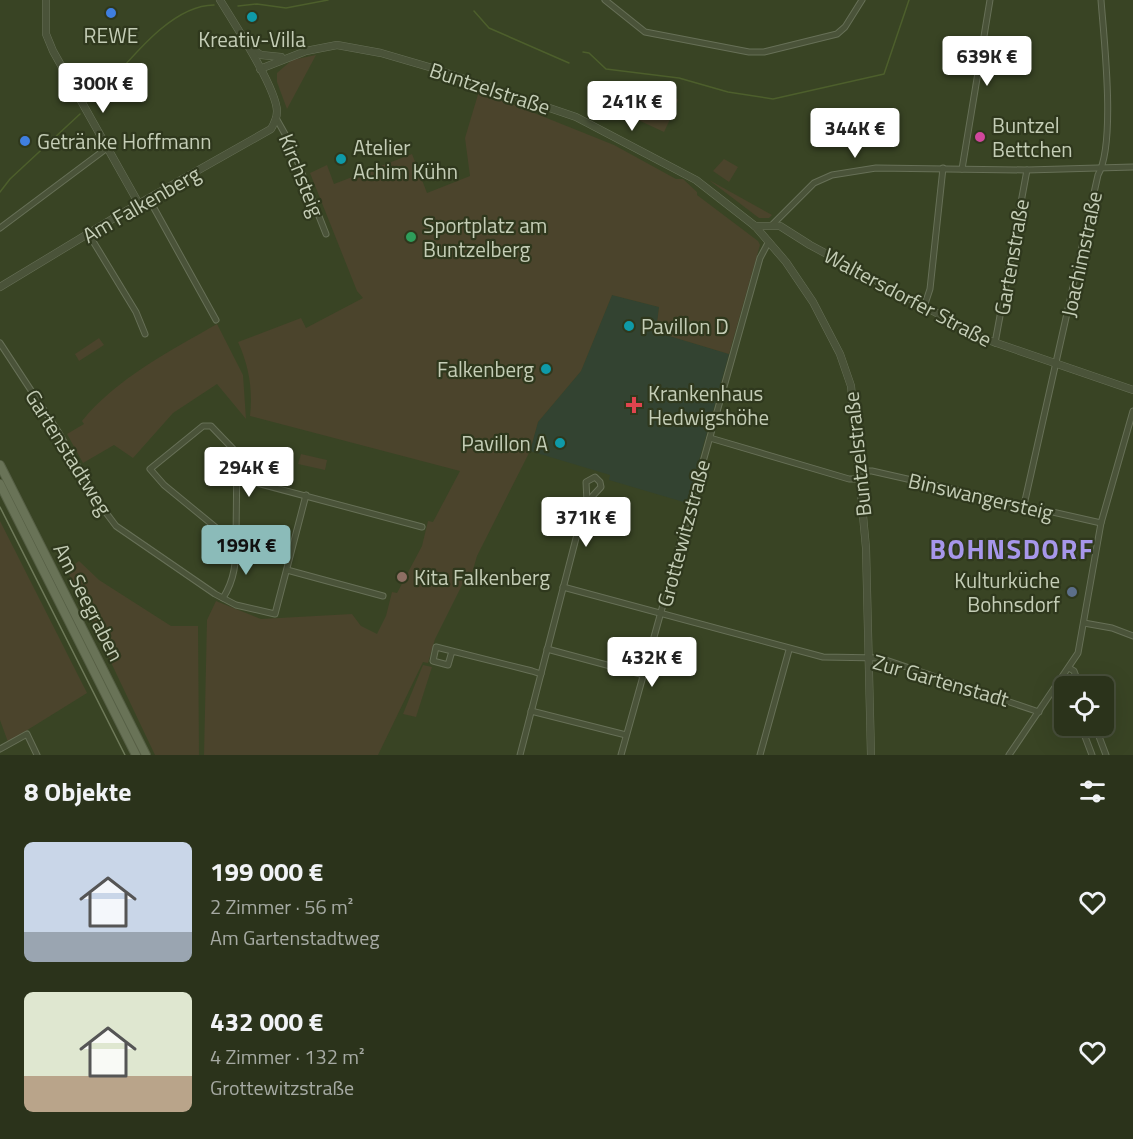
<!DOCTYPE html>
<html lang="de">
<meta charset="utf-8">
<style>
:root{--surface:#2b331b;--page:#373f28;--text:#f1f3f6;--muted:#a6aaa3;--line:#474e3a;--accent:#8bbbb9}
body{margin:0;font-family:"Titillium Web",sans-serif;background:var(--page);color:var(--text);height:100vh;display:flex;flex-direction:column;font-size:22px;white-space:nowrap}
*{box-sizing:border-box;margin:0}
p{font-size:20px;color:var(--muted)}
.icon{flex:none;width:33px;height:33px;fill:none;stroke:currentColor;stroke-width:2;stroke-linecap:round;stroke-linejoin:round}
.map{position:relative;height:755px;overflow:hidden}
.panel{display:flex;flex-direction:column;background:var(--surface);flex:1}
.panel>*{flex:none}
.fabs{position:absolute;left:1054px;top:676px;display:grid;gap:12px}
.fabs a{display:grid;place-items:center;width:60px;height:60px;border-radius:9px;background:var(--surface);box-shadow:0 6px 24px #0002,0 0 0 2px var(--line);font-size:30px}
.price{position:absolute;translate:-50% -51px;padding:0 14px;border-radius:6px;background:#fff;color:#222;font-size:20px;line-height:39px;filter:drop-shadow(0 2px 3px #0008)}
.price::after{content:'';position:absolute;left:50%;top:36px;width:18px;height:14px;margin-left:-9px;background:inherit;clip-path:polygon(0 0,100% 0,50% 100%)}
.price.active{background:var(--accent);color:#111}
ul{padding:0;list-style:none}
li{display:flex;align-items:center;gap:18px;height:150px;padding:0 24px}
li span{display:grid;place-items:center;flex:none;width:168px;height:120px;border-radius:9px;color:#555}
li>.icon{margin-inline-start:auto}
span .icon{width:72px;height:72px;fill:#fffc;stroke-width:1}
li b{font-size:26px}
h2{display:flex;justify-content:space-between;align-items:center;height:72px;padding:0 24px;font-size:26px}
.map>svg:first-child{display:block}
.medical{fill:#334331}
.green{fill:#4b442c}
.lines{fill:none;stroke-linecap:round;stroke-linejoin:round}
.stream{stroke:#4d5f2c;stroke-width:1.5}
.minor-casing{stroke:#677057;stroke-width:7}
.tertiary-casing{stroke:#677057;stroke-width:8}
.primary-casing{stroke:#565f45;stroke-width:10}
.minor{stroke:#4a5339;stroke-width:5}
.tertiary{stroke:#4a5339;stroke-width:7}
.primary{stroke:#697357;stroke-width:8}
.tram{stroke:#6f7a5a;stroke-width:1.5}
.shop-dot{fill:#3f7fe0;stroke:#2f381d;stroke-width:2}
.culture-dot{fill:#0f9aa8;stroke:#2f381d;stroke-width:2}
.hotel-dot{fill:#d1479c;stroke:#2f381d;stroke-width:2}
.leisure-dot{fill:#2e9e5b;stroke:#2f381d;stroke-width:2}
.health-dot{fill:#e0444e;stroke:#2f381d;stroke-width:2}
.education-dot{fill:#8d6e63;stroke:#2f381d;stroke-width:2}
.service-dot{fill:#5c6f8a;stroke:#2f381d;stroke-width:2}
.labels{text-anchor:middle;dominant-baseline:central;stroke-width:4.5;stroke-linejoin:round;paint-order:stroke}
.poi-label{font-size:21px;fill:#c4cdb6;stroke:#2f381d;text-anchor:start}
.street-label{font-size:21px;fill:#c4cdb6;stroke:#2f381d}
.district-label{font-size:27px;font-weight:bold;letter-spacing:1.5px;fill:#a797ea;stroke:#2f381d}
</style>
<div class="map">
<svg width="1133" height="755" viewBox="0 0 1133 755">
<rect width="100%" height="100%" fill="#394424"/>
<path class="medical" d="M612,295L659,307L656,332L729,354L687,503L609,480L610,475L530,451L538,422L581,371Z"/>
<g class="green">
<path d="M316,55L287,109L277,82V73L292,60Z"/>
<path d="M620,82L678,99L677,103L619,85Z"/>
<path d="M479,91L614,145L676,179H683L697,192V195L758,241L760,245L729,354L656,332L659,307L612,295L581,371L538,422L530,451L477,556L470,580L465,579L435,639L428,663L423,662L378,755H204L207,620L216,601L261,619L352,614L361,626L377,634L386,616L392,592L397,593L422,546L428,521L433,522L460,471L250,416C253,390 249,366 238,342L301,318L306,328L363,298L357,291L310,173L327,165L334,184L412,154L427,193L470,176L465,138Z"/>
<path d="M644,102L672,115L664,132L636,119Z"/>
<path d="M724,159L738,167L729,182L713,171Z"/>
<path d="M709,180L772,215L769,218H759Z"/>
<path d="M217,324L243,375L246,419L217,384L173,413L133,458L114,445L83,463L67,434L84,424L82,421C117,378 170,351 217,324Z"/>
<path d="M99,338L104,345L79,361L75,354Z"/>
<path d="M301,454L327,460L325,470L298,464Z"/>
<path d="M0,521L87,693L8,742L0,720Z"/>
<path d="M79,561L99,580L171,626H198L199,755H155L67,570Z"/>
<path d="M423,665L432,667L416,717L403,714Z"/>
</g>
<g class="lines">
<g class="stream">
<path d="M238,6L257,4L286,8L328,0"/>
<path d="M474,11L489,28L569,63"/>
<path d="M583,52L589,53L606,69L679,78L728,92L773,99L884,74L909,0"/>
<path d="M93,101C123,70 167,5 214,5"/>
<path d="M0,192L10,179L80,114"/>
</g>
<defs>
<g id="minor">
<path d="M605,0L645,32L749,52H764L837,34L845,27L862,0"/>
<path d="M276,118L290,143L326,234"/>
<path d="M962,169L990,0"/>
<path d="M149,199L216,320"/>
<path d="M772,225L814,183L832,175L876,168L1027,170L1133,167"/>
<path d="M0,228L107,148"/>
<path d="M88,233L136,312L145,334"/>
<path d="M924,307L930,289L943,168"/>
<path d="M0,343L59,433L98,502L116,526L215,594L236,605L275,614L306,495"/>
<path d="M995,343L1027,170"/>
<path d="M710,438L849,479H861"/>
<path d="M860,471H872L1101,523"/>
<path d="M238,478L422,527"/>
<path d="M1024,505L1098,175C1116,143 1104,40 1101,0"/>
<path d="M287,570L383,596"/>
<path d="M563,587L823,657L880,658L1039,712"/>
<path d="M223,598C235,579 236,562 236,539L237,453L211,426H203L150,469L164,485L236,544"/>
<path d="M1084,623L1112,628L1133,636"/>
<path d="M547,649L644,675"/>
<path d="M452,651L448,665L433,661L436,647L532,671L541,674"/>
<path d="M1069,668L1074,671L1080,687"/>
<path d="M531,711L626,735"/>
<path d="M1081,726L1092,755"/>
<path d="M1095,726L1106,755"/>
<path d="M0,749L27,734L37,755"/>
<path d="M520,755L583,511L587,502L601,487L600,482L595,477L586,482L587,502"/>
<path d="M621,755L760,258L768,243"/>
<path d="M760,755L789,650"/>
<path d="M1009,755L1078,653L1101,523L1133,411"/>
</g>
<g id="tertiary">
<path d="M46,0V34L53,51L139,204"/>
<path d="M252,49L261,55L281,57"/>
<path d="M260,69L306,51L337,45L381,53L429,67L576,117L696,180L755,226L786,262L813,302L840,354L851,386L866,548L871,755"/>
<path d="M755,226H780L810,245L985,339L1133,390"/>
<path d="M0,287L119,215L271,129C274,124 277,117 277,111C276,87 234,23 220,0"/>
</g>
<g id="primary">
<path d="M0,465L146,755"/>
<path d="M0,484L136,755"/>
</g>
</defs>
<use href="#minor" class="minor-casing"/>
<use href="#tertiary" class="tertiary-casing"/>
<use href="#primary" class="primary-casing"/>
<use href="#minor" class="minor"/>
<use href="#tertiary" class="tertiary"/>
<use href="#primary" class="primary"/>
<path class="tram" d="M0,507L125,755"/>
</g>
<g class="shop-dot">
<circle cx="111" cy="13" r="6"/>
<circle cx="25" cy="141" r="6"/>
</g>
<g class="culture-dot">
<circle cx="252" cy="17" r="6"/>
<circle cx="341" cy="159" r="6"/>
<circle cx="629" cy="326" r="6"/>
<circle cx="546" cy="369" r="6"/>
<circle cx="560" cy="443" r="6"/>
</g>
<circle class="hotel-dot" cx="980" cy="137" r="6"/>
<circle class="leisure-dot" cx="411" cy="237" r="6"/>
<path class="health-dot" d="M631 396h6v6h6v6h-6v6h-6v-6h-6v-6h6z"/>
<circle class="education-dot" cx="402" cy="577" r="6"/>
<circle class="service-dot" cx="1072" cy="592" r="6"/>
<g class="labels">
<g class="poi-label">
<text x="111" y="35" text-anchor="middle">REWE</text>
<text x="252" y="39" text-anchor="middle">Kreativ-Villa</text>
<text x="992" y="125">Buntzel<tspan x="992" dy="24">Bettchen</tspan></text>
<text x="37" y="141">Getränke Hoffmann</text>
<text x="353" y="147">Atelier<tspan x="353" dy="24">Achim Kühn</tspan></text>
<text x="423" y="225">Sportplatz am<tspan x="423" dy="24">Buntzelberg</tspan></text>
<text x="641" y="326">Pavillon D</text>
<text x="534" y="369" text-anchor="end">Falkenberg</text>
<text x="648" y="393">Krankenhaus<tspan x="648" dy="24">Hedwigshöhe</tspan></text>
<text x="548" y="443" text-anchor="end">Pavillon A</text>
<text x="414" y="577">Kita Falkenberg</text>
<text x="1060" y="580" text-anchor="end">Kulturküche<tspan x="1060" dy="24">Bohnsdorf</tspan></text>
</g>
<g class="street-label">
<text transform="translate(490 88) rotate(18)">Buntzelstraße</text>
<text transform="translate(302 175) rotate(68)">Kirchsteig</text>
<text transform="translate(141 204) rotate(-30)">Am Falkenberg</text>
<text transform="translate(1081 254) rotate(-78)">Joachimstraße</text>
<text transform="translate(1011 257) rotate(-80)">Gartenstraße</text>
<text transform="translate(908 297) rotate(28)">Waltersdorfer Straße</text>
<text transform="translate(69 452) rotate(58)">Gartenstadtweg</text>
<text transform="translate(857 454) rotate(-96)">Buntzelstraße</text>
<text transform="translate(981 496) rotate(13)">Binswangersteig</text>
<text transform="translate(683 533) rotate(-75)">Grottewitzstraße</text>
<text transform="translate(89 602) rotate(63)">Am Seegraben</text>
<text transform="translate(941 680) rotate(16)">Zur Gartenstadt</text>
</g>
<g class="district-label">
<text x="1012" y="548">BOHNSDORF</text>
</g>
</g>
</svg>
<div class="fabs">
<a><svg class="icon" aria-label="locate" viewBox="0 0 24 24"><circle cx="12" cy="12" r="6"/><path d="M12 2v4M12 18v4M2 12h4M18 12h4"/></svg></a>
</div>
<b class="price" style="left:987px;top:87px">639K €</b>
<b class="price" style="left:103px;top:114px">300K €</b>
<b class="price" style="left:632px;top:132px">241K €</b>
<b class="price" style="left:855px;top:159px">344K €</b>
<b class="price" style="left:249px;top:498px">294K €</b>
<b class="price" style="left:586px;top:548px">371K €</b>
<b class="price active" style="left:246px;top:576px">199K €</b>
<b class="price" style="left:652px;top:688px">432K €</b>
</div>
<section class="panel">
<h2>8 Objekte<svg class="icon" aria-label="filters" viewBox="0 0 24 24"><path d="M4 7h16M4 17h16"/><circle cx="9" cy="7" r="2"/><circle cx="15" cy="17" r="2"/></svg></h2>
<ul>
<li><span style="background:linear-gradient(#c9d6e8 75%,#9aa5b1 0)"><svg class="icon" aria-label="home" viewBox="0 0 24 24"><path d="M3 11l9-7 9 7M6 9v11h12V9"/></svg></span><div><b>199 000 €</b><p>2 Zimmer · 56 m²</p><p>Am Gartenstadtweg</p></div><svg class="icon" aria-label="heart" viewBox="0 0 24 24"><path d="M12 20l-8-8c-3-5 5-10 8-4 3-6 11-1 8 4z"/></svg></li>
<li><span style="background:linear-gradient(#dfe7d0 70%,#b9a48a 0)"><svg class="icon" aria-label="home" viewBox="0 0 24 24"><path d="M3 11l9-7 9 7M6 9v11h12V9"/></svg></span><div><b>432 000 €</b><p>4 Zimmer · 132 m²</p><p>Grottewitzstraße</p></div><svg class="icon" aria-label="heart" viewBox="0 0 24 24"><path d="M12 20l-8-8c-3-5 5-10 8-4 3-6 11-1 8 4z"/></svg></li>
</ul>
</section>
